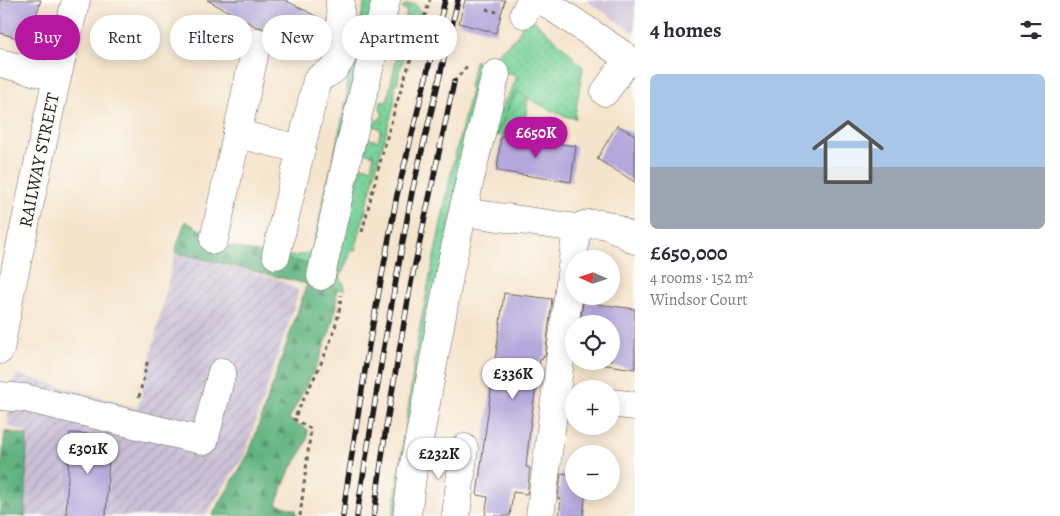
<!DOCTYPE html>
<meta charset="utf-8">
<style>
:root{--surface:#fff;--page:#f7f7f7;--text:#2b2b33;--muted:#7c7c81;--accent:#b5179e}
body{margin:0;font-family:Alegreya,serif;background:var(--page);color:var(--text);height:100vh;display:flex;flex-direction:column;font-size:19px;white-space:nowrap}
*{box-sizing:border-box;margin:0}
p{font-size:16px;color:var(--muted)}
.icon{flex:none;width:28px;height:28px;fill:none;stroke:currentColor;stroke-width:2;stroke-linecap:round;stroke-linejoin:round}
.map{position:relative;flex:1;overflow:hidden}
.panel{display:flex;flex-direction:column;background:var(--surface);width:425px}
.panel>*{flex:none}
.guide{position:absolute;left:15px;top:15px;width:475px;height:45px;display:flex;gap:10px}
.needle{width:32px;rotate:273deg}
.tools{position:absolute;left:565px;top:250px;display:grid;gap:10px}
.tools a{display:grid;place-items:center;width:55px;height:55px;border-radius:50%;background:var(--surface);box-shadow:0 2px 12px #0003;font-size:25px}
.price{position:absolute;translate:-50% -42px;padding:0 11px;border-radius:18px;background:#fff;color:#222;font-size:16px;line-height:32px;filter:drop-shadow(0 1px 2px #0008)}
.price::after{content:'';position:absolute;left:50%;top:30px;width:15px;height:11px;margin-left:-8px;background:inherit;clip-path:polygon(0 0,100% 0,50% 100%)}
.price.active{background:var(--accent);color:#fff}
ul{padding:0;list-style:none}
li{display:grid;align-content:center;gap:10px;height:265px;padding:0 15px}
li span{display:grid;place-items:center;height:155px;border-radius:8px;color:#555}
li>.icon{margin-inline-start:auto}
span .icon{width:90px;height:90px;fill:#fffc;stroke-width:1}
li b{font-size:21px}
h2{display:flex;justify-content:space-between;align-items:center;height:60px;padding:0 15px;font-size:21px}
.tag{padding:0 18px;border-radius:22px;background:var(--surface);box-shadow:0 2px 12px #0003;font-size:18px;line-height:45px}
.tag.active{background:var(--accent);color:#fff}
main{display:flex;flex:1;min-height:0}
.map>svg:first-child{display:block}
.industrial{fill:url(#industrial-furrows)}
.railway{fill:#cabfd6}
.grass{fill:url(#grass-dots);stroke:#4a765a}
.forest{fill:url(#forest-firs);stroke:#3e684e}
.garden{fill:url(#garden-furrows);stroke:#4a765a}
.building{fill:#b3a7db}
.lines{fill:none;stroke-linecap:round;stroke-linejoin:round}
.minor-casing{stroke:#68625a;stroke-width:29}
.path{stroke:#68625a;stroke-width:3;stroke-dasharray:4 4;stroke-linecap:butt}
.minor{stroke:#fff;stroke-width:28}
.rail-casing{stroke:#1c1c1c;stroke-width:5.5}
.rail{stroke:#fdfcf7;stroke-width:4;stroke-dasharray:11;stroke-linecap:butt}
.labels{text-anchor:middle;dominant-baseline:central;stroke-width:5;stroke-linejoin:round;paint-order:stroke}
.street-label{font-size:18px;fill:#1c1c1c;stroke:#fdfcf7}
</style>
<main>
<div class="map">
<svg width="635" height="516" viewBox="0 0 635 516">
<defs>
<pattern id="industrial-furrows" width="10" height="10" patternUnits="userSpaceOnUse" patternTransform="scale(1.25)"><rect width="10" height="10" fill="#cabfd6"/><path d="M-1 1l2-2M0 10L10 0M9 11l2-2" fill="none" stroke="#ada4b7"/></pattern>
<pattern id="grass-dots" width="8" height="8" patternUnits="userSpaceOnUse" patternTransform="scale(1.25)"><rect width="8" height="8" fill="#77d198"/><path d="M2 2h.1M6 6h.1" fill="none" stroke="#66b382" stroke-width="1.8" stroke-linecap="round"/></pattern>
<pattern id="forest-firs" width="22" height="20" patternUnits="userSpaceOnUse" patternTransform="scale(1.25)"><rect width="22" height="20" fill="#61b380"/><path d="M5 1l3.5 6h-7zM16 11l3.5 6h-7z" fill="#4f9168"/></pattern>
<pattern id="garden-furrows" width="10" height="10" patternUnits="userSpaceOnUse" patternTransform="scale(1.25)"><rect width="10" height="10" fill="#77d198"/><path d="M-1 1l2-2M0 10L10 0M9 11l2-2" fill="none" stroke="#66b382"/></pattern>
</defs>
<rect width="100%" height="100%" fill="#fdfcf7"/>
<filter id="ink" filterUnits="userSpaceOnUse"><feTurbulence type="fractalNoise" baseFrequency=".02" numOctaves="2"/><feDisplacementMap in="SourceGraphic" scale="10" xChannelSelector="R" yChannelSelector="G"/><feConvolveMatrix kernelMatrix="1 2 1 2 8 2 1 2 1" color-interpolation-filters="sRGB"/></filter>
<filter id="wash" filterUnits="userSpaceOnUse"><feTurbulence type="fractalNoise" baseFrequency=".0096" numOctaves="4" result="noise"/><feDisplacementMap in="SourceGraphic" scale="20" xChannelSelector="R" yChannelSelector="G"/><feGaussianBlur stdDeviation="1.12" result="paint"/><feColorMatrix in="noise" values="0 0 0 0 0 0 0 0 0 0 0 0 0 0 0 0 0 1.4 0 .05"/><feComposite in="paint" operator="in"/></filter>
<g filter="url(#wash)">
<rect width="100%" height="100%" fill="#f5e4cc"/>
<path class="industrial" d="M175,252L277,279L298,290V294L245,454L205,516H20L26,433L24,431L8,426L9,397L12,383L17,374L137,408L141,398Z"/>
<path class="railway" d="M585,0H635V33L592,4Z"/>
<g class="grass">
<path d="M365,0H376L313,264H308L216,243C241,248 289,264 312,251L347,98V85Z"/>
<path d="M415,4L417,8L422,12C421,19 418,21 415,26L399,72L398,81L395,86V91L394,105L377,165L355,251L352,250L340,278L344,285L345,289L336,290L328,274L352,192C358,185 358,175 361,166L371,168L374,155L364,152L367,138L378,141L381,129L373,126L375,122L383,116L380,108L381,101L387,102L400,42L397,41L400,33H401L407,11L402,9C403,4 410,5 415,4Z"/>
<path d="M527,16L537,23L572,55L575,60L583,67L575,115V117L577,118C565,120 527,98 516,91L492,145L482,175L472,212L447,322L440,360L418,516H412V500L417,468L427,428L446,323L474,191L488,141L495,120L511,90L516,80L515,76L514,74L486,70L483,71L474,111L471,137L466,146L456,188V198L447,236V249L437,292L416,427C413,442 403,457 408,473L403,511L402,516H393L419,331L453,164L471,90V88L469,87L475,61L480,62V66L490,67L493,58L517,36Z"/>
</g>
<g class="forest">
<path d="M185,221L204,232L216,243L308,264H313L328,274L336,290L337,305L330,331L317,365L289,419L308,430L307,440L302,451L289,472L276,504L296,510V516H212L249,453L307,284L175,252Z"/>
<path d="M5,431L27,435L25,516H0V483Z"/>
</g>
<path class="garden" d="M516,90L528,98L523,139L497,135Z"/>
<g id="blocks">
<g class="building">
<path d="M0,0H41L28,41L0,33Z"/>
<path d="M207,0H285L325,21L329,35L317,59L270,34L267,30L261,27H257Z"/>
<path d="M465,0H505L496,33L459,23Z"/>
<path d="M617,125L635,135V182L597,159Z"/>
<path d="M501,136L576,146L571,182L497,171Z"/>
<path d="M504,293L552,299L545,357L543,356L542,360L540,359L530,428L526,467L530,468L527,494L513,492L510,516H485L488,497L477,495Z"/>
<path d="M583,302L635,309V369L578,361H611V324H580Z"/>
<path d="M70,433L110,435L106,516H66Z"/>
<path d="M561,473L574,475V491H586L583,516H559L561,499H558Z"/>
</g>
</g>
</g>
<g filter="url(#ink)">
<use href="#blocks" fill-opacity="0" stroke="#68625a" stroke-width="1"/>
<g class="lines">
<defs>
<g id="minor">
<path d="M542,0L635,63"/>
<path d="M524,14L531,0"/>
<path d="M0,63L57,77"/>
<path d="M605,92L628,59"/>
<path d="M237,134L301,149"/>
<path d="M477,214L577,228C600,217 615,228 635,240"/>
<path d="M214,240L257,42"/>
<path d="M276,255L317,80C322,75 329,74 334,69C341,61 348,47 346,36C345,30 342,26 341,20C340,14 340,6 340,0"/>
<path d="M321,276L346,163L386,0"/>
<path d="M0,350L10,294L57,77L76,0"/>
<path d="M0,396L25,398L204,441L222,372"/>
<path d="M611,403L635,406"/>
<path d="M407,516L413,469L422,425L450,271L472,170L496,74"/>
<path d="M456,516L464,448"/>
<path d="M540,516L577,228"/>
</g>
</defs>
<use href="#minor" class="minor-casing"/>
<g class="path">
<path d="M486,9L497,12"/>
<path d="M454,82L468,65"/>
<path d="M362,232L379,166L396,105L430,0"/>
<path d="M139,397L148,359"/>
<path d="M300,516L311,429L294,419C311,382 339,336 341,295"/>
</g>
<use href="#minor" class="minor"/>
<defs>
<g id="rail">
<path d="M343,516L346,492L369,345L397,195L445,0"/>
<path d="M357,516L360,495L384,346L412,192L458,0"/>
<path d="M374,516L386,427L411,283L454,82"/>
</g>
</defs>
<use href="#rail" class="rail-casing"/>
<use href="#rail" class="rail"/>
</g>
</g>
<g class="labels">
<g class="street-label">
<text transform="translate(39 160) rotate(-78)">RAILWAY STREET</text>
</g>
</g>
</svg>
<div class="tools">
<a><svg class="needle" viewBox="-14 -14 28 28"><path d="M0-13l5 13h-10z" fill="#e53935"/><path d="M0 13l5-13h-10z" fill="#7c7c81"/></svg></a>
<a><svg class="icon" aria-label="locate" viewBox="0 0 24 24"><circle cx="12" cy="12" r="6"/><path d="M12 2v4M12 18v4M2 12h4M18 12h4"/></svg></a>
<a>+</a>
<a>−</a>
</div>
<b class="price active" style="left:536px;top:159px">£650K</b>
<b class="price" style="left:513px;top:400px">£336K</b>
<b class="price" style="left:88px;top:475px">£301K</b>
<b class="price" style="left:439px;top:480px">£232K</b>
<div class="guide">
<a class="tag active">Buy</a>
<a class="tag">Rent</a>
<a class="tag">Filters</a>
<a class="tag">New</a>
<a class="tag">Apartment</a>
</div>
</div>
<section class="panel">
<h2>4 homes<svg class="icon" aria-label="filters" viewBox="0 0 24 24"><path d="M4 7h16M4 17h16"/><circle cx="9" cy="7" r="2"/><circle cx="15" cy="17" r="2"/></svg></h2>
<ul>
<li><span style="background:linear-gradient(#a9c7e8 60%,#9aa5b1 0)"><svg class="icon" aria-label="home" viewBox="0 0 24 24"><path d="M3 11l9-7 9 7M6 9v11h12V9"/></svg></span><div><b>£650,000</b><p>4 rooms · 152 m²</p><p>Windsor Court</p></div></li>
</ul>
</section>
</main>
